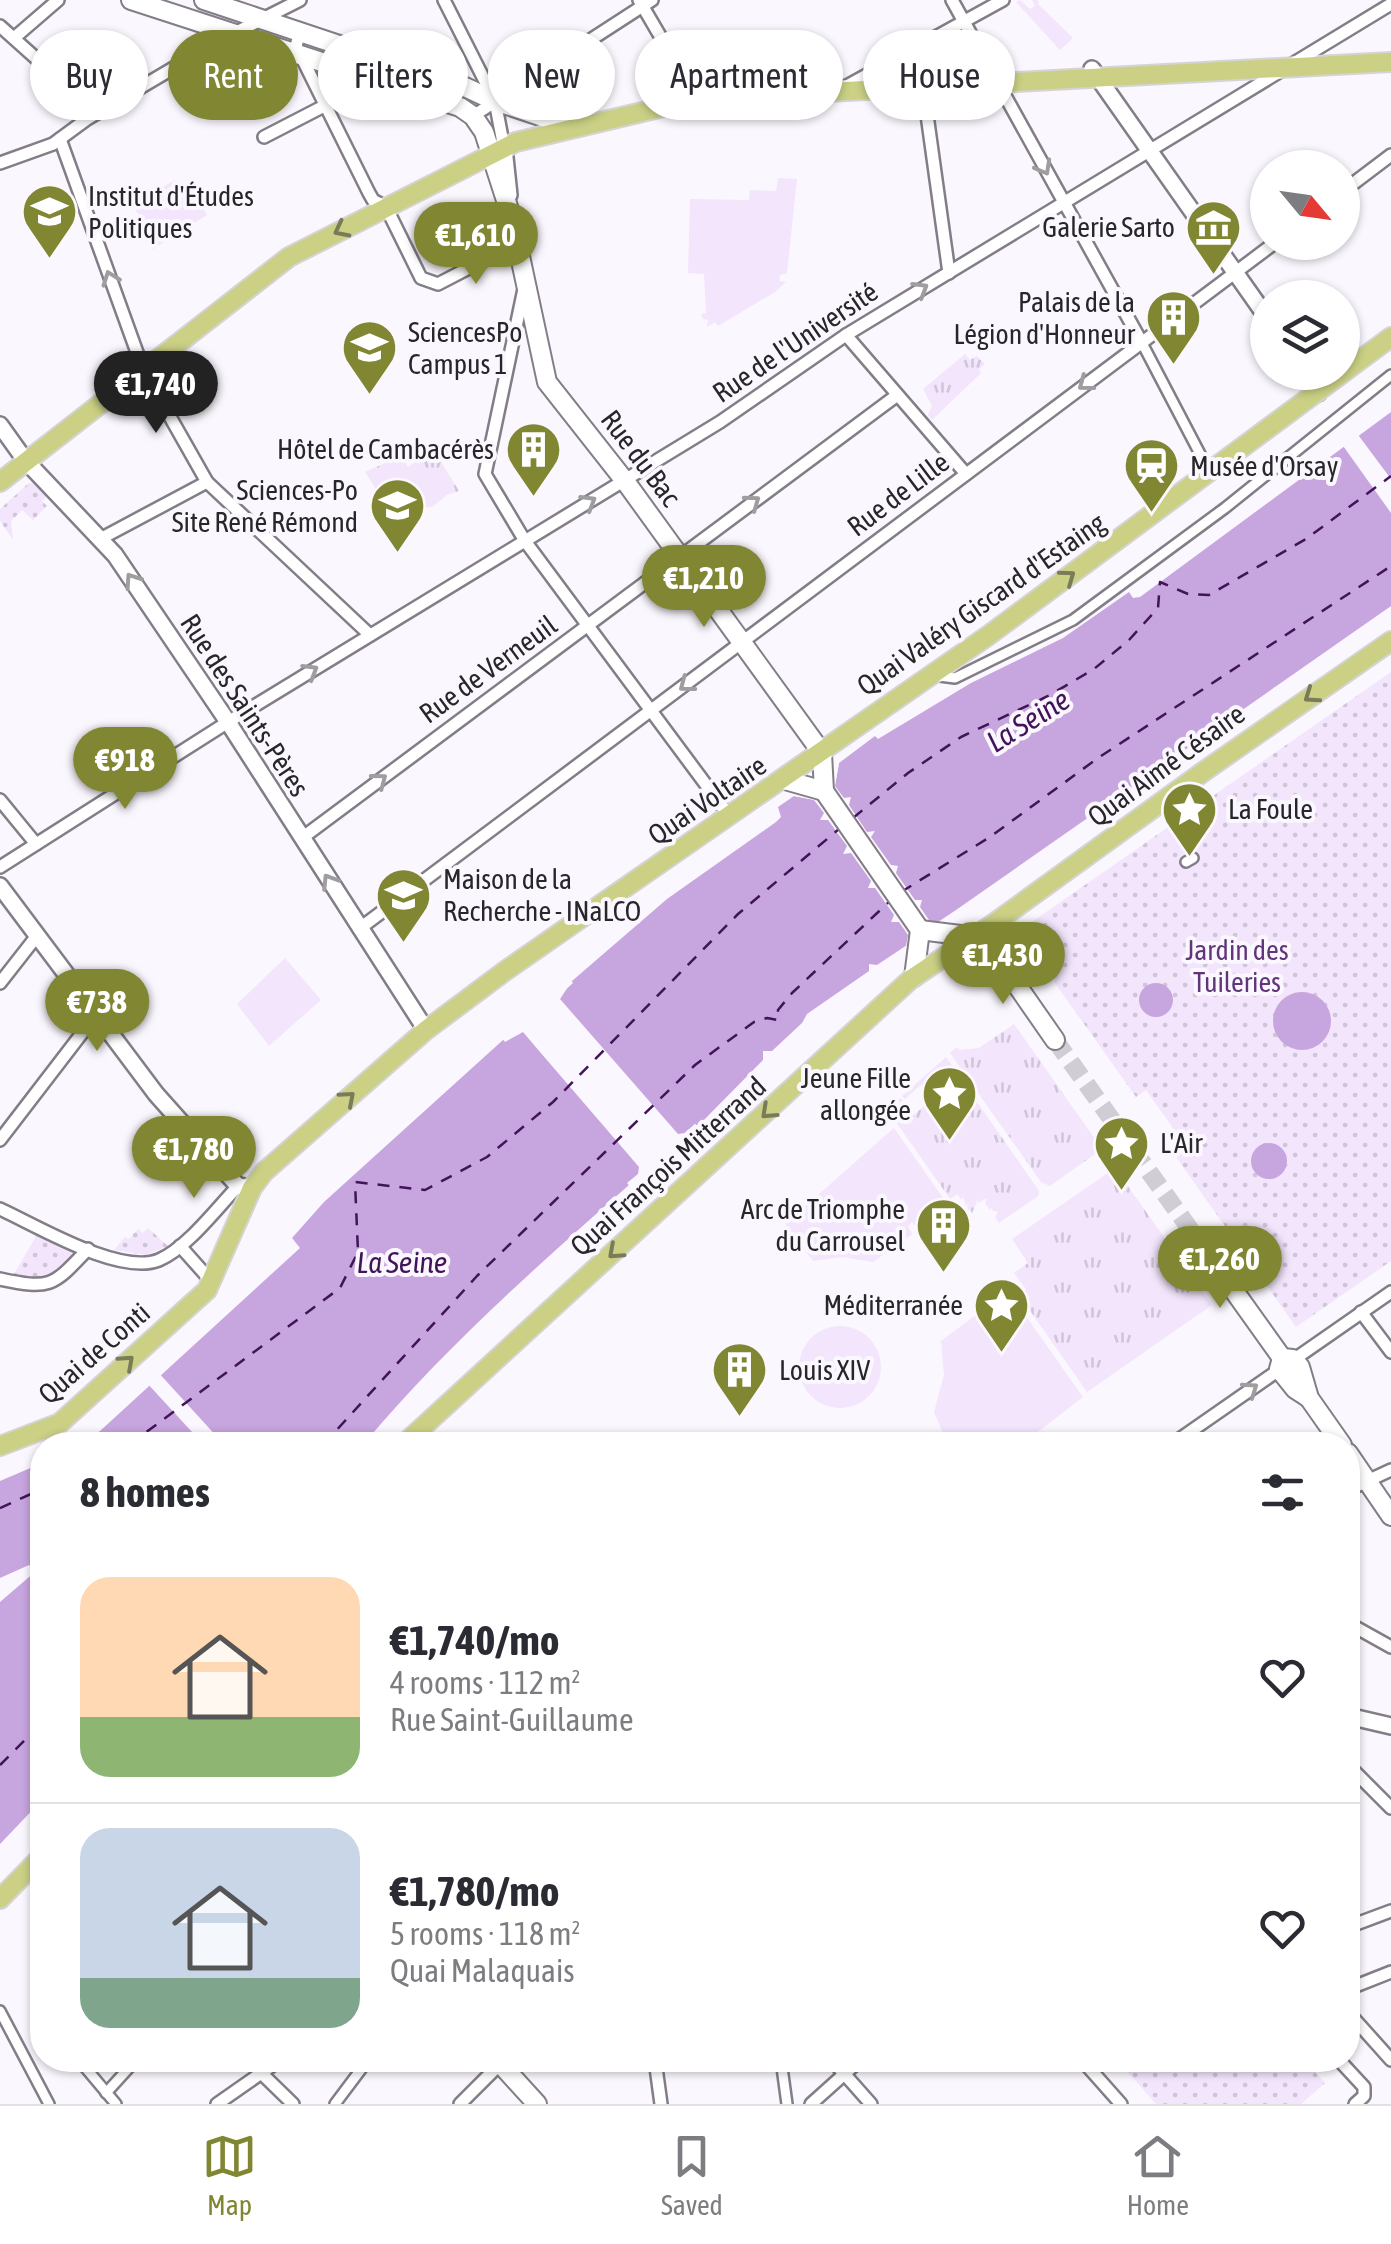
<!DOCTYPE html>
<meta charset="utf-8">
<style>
:root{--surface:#fff;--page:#f2f2f3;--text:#2b2b33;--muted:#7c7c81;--line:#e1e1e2;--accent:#808631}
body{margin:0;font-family:"Asap Condensed",sans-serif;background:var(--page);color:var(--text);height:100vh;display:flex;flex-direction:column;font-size:38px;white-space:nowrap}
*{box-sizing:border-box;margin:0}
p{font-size:32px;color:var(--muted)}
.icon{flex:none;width:55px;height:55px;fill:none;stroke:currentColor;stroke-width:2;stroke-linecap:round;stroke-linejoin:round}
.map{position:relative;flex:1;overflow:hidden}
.sheet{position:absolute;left:30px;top:1432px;width:1330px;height:640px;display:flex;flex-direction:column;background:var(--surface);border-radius:40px;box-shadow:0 2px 8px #0004}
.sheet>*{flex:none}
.hud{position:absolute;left:30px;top:30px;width:1332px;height:90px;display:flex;gap:20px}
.needle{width:65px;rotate:119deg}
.buttons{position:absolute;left:1250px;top:150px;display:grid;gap:20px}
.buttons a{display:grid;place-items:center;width:110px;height:110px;border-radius:50%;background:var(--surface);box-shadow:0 2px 8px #0004;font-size:50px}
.price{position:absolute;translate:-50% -85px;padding:0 22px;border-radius:35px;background:var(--accent);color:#fff;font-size:32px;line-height:65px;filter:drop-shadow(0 2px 5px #0008)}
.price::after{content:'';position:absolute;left:50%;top:60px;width:30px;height:22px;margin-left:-15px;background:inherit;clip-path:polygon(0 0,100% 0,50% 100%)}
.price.selected{background:#222;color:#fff}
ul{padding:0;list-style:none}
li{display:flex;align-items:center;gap:30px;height:250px;padding:0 50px}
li+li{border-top:2px solid var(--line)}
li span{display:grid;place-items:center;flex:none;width:280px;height:200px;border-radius:30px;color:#555}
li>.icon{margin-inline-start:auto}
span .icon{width:120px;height:120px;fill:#fffc;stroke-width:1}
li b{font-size:42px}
h2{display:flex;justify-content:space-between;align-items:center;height:120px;padding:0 50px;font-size:42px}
.tag{padding:0 35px;border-radius:45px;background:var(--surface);box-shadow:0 2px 8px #0004;font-size:35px;line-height:90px}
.tag.selected{background:var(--accent);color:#fff}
.dock{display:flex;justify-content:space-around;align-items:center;height:140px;border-top:2px solid var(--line);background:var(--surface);font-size:28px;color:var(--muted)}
.dock a{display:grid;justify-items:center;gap:5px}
.dock .selected{color:var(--accent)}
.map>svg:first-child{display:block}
.grass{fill:url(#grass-tufts)}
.park{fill:url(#park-dots)}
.garden{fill:#f2e5fc}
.water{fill:#c7a5df}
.pier{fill:#fbf7fe}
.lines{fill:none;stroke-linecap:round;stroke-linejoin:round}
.ferry{stroke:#411459;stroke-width:2.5;stroke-dasharray:12 10;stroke-linecap:butt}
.secondary-tunnel{stroke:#d1cdd4;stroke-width:18;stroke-dasharray:18 9;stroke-linecap:butt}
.pedestrian-casing{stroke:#837d87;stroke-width:14}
.minor-casing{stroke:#837d87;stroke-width:16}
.tertiary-casing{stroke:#837d87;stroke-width:20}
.secondary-casing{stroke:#837d87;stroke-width:22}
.primary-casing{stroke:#d4d4d4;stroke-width:22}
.pedestrian{stroke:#fff;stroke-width:9}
.minor{stroke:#fff;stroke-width:11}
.tertiary{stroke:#fff;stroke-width:15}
.secondary{stroke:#fff;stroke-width:18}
.primary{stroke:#cbd085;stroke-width:18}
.oneway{stroke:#9f9d9f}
.oneway2{stroke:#7a7b58}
.labels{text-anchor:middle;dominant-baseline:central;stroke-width:8;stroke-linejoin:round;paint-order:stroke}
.poi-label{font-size:28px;fill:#29262a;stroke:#fbf7fe;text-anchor:start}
.street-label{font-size:28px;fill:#29262a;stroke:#fbf7fe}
.park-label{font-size:28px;fill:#61357b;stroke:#fbf7fe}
.water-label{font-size:30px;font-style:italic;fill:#411459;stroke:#fbf7fe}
</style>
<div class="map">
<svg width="1391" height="2104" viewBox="0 0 1391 2104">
<defs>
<pattern id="grass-tufts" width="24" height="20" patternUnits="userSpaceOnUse" patternTransform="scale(2.5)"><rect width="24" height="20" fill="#f2e5fc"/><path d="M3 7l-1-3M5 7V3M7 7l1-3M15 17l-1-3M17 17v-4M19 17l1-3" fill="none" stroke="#d0c4d8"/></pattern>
<pattern id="park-dots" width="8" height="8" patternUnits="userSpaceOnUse" patternTransform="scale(2.5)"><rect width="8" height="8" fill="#f2e5fc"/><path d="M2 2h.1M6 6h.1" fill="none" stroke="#d0c4d8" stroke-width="1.8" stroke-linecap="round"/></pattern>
</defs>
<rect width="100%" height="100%" fill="#fbf7fe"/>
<g class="grass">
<path d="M965,354L970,360L977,356L985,364L979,369L981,373L932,420L928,415L932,406L923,389Z"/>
<path d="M443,450L450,456L441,462L459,491L447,495L432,507L420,508L406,516L400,527L365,472L401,456L408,467L428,453L437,454Z"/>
<path d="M1014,1024L1102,1149L1050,1186L1041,1182L950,1053L957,1047L960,1050L979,1048Z"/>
<path d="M946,1057L1039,1191L1038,1196L999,1223L995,1217L998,1212L992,1210L993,1206L990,1210L985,1203L987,1198L978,1203L979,1197L972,1213L967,1208L969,1203L966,1206L963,1196L962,1200L957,1194L950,1199L891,1115L890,1107L900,1098L903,1100L897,1106L909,1119L933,1098L922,1084L905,1099L902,1096Z"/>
<path d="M1115,1168L1212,1305L1087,1392L1019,1295L1026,1289L1014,1273L1028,1263L1012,1239Z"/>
</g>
<g class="park">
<path d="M29,483H34L48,495L42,501L47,506L33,520L22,510L11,521L13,540L0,521V509Z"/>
<path d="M1391,672V1261L1296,1327L1174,1154L1185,1145L1146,1090L1136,1097L1045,969L1038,961L1027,969L1006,940Z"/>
<path d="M148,1228L168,1246L146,1255L114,1250L125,1237L129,1239L138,1229L143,1233Z"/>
<path d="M37,1235L71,1251L72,1257C52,1274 41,1281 14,1274Z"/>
<path d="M1117,2060H1304L1325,2083L1301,2104H1156Z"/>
</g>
<g class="garden">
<path d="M1020,0L1030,9L1035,6L1032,0H1038L1039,5L1073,38L1060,50L1016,2Z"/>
<path d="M778,178L797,179L787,273L780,275L779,281L786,282L775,292L718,326L715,322L707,327L708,320L703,319L701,314L706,313L704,274L688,273L690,199L749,200L750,190L776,191Z"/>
<path d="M175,180L184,195L192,191L207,215L153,249L138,224L142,221L133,205Z"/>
<path d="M285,958L321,1000L269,1046L237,1004Z"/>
<path d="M894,1128L943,1198L937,1202L943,1211L918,1230L912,1222L908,1226L912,1234L873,1262L843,1257L813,1261L785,1224Z"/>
<path d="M1008,1291L1083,1397L1021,1445H948L934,1412L944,1375L941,1341Z"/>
<circle cx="840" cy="1367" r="41"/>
</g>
<g class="water">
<path d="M1391,412V606L956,910L938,922L929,921L909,935L907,945L877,965L869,964V971L807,1014L802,1023L772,1051H763V1060L698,1126L695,1124L628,1183L629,1185C536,1267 442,1350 363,1445H80L100,1431L300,1248L292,1238L324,1202L503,1040L519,1034L560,999L572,981L667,899L776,822L781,817L778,807L794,796L815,800L835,785L839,763L875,736L878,739L971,683L1063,638L1129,592L1133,598L1140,597Z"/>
<circle cx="1156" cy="1000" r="17"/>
<circle cx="1302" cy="1021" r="29"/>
<circle cx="1269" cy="1161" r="18"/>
<path d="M42,1463V1800L0,1844V1602L36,1571L29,1565L0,1578V1481Z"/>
</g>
<g class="pier">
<path d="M1356,432L1391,479V513L1341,443Z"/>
<path d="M839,763L835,786L844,798L851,797L849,805L867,832L875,831L871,837L891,865L898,866L896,873L915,900H922L920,907L929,920L944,924L905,952L908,935L899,922H891L894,915L875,888H868L871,881L851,853L843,854L847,846L828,820H820L824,813L814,800L794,796L831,782L833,768Z"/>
<path d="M568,977L573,983L562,993L560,999L678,1134L685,1133L695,1124L700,1131L681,1139L643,1171L632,1189L627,1183L638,1174L639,1167L540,1052L523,1032L505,1042L500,1036L519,1027L557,994Z"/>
<path d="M157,1371L219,1439L225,1445H204L146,1382Z"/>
</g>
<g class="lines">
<g class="ferry">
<path d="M853,818L908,773L961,737L1050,695L1094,669L1129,640L1158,608L1160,582L1188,594L1209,595L1306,539L1391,476"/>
<path d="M901,892L990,837L1098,758L1391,566"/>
<path d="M129,1445L340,1288L358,1252L355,1182L425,1190L487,1157L553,1102L738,914L839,829"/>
<path d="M323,1445L477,1276L695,1065L754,1022L767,1018L778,1020V1010L792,993L891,900"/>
<path d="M0,1508L42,1489"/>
<path d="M0,1765L42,1723"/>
</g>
<path class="secondary-tunnel" d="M1055,1040L1202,1246"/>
<defs>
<g id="pedestrian">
<path d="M1142,343L1210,473"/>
<path d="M932,675L955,678L1073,620L1225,508L1391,375"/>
<path d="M1186,862L1193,858"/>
<path d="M37,2010L42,2016"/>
<path d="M0,2011L49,2104"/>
<path d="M79,2060L116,2104"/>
<path d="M781,2060L787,2104"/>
<path d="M106,2093L136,2060"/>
<path d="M335,2104L368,2060"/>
</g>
<g id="minor">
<path d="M444,0L495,101L504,148"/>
<path d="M639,0L697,99"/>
<path d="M952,0L1142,343"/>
<path d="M0,26L97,113"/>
<path d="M300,32L296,46L369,193L373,200L386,207L421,278L438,284L517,243"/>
<path d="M14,38L58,0"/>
<path d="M923,86L949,273"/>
<path d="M843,88L1003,0"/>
<path d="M473,116L652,0"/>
<path d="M264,137L326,105"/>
<path d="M60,139L143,369L207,482L370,635"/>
<path d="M0,163L53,144L87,119L221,40L300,0"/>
<path d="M1342,192L1391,155"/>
<path d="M524,289L485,474L525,541L730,817"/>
<path d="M846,335L966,474"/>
<path d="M102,538L207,482"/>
<path d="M0,800L36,844"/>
<path d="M302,838L896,396"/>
<path d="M0,867L228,722L720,422L846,335L1391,4"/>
<path d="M359,929L1276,242"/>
<path d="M0,983L36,937"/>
<path d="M0,1140L96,1015"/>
<path d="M0,1209C37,1226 120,1276 159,1260C186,1249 218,1207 238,1186"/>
<path d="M180,1246L212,1282"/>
<path d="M0,1279C51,1290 53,1286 88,1249"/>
<path d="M1361,1312L1391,1352"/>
<path d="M1171,1445L1391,1292"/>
<path d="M1348,1490L1391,1470"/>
<path d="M1348,1623L1391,1647"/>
<path d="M1348,1765L1391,1808"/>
<path d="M1348,1927L1391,1911"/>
<path d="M1348,1989L1391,1972"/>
<path d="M1348,2012L1391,2060"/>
<path d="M655,2060L661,2104"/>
<path d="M832,2060L871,2104"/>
<path d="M1082,2060L1121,2104"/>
<path d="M1339,2060L1364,2087V2096L1355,2104"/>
<path d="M255,2067L293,2104"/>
<path d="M217,2104L280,2060"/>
<path d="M460,2104L501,2063"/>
<path d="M811,2104L860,2060"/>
</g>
<g id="tertiary">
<path d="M1092,69L1268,319"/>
<path d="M504,148L509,195"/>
<path d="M1304,372L1318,393"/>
<path d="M0,425L25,460L115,555L228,722L426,1030"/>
<path d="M0,886L156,1094L238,1186L252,1188"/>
<path d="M1348,1716L1391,1726"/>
</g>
<g id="secondary">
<path d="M131,0L460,107L473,116L484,132L512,219L547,382L625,481L822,753L824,791L920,930L914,977"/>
<path d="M204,0L465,87L495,101L573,127"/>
<path d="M785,780L824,791"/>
<path d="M920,930L984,938L1055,1040"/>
<path d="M1202,1246L1282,1358"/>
<path d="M1282,1358L1293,1359L1300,1367L1309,1398L1342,1445"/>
<path d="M1282,1358L1279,1369L1295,1389L1309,1398"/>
<path d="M1348,1453L1391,1516"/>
<path d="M497,2060L537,2104"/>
</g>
<g id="primary">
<path d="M0,482L289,257L516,142L697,99L1391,62"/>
<path d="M403,1445L911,979L989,927L1203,772L1391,641"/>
<path d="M0,1446L60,1423L207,1290L252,1188L264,1172L426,1030L505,971L989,635L1391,337"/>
<path d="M0,1899L42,1856"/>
</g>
</defs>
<use href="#pedestrian" class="pedestrian-casing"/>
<use href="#minor" class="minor-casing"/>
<use href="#tertiary" class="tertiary-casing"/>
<use href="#secondary" class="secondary-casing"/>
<use href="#primary" class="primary-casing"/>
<use href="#pedestrian" class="pedestrian"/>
<use href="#minor" class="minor"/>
<use href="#tertiary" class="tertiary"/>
<use href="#secondary" class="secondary"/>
<use href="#primary" class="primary"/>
</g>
<defs><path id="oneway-chevron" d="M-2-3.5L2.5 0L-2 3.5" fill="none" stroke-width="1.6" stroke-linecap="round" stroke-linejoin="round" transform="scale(2.5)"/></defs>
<g class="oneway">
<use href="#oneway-chevron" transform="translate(1044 168) rotate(61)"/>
<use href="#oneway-chevron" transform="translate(110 278) rotate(-110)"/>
<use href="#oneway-chevron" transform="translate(921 289) rotate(-31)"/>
<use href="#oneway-chevron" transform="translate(1085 384) rotate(143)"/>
<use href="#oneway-chevron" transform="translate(589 502) rotate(-31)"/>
<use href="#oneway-chevron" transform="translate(753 502) rotate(-36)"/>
<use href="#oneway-chevron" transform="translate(132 580) rotate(-124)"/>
<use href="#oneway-chevron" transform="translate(311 671) rotate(-31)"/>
<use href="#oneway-chevron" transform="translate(686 685) rotate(143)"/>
<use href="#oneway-chevron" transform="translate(380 780) rotate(-37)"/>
<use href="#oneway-chevron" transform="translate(329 881) rotate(-122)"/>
<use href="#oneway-chevron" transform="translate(1251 1389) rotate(-35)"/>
</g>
<g class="oneway2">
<use href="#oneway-chevron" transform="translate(341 230) rotate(153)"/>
<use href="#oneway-chevron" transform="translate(1068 577) rotate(-36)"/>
<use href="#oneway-chevron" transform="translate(1311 696) rotate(145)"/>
<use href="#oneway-chevron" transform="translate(348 1098) rotate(-41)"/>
<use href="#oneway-chevron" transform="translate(768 1112) rotate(137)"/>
<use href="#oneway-chevron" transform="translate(615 1252) rotate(138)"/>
<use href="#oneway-chevron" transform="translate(127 1362) rotate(-42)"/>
</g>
<defs>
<symbol id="university-pin" viewBox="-11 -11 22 30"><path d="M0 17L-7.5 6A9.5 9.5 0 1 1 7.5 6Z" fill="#808631" stroke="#fbf7fe"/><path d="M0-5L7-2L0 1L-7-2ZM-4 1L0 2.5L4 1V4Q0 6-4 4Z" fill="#fff"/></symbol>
<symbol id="museum-pin" viewBox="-11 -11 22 30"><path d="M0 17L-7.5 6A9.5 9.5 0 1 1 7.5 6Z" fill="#808631" stroke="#fbf7fe"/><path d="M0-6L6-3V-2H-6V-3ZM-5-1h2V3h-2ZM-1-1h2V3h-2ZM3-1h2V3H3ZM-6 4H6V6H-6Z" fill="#fff"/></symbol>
<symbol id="building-pin" viewBox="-11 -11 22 30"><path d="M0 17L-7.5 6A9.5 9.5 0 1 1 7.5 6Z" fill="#808631" stroke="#fbf7fe"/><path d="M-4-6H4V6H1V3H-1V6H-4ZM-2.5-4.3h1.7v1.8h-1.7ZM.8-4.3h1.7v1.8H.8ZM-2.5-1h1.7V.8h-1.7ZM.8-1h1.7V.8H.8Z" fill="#fff"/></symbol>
<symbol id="station-pin" viewBox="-11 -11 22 30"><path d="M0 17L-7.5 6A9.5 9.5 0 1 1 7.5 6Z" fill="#808631" stroke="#fbf7fe"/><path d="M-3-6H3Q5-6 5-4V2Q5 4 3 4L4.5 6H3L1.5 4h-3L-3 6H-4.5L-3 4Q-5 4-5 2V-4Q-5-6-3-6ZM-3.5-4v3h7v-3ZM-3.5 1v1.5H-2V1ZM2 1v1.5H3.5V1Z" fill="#fff"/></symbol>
<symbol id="sight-pin" viewBox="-11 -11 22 30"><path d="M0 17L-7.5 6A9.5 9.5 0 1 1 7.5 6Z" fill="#808631" stroke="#fbf7fe"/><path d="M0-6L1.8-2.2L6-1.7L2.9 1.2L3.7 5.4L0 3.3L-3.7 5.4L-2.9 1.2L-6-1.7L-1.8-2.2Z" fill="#fff"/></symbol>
</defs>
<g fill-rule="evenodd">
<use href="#university-pin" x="18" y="180" width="63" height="86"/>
<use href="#museum-pin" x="1182" y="196" width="63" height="86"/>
<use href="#building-pin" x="1142" y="286" width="63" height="86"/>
<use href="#university-pin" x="338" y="316" width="63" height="86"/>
<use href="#building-pin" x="502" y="418" width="63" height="86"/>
<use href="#station-pin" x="1120" y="434" width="63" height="86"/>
<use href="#university-pin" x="366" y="474" width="63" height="86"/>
<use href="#sight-pin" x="1158" y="778" width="63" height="86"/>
<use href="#university-pin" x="372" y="864" width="63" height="86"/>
<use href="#sight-pin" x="918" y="1062" width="63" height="86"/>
<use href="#sight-pin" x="1090" y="1112" width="63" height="86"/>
<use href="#building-pin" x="912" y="1194" width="63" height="86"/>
<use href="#sight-pin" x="970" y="1274" width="63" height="86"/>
<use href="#building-pin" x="708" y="1338" width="63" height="86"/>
</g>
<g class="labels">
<g class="poi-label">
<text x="88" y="196">Institut d'Études<tspan x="88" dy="32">Politiques</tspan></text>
<text x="1175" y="227" text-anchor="end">Galerie Sarto</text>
<text x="1135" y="302" text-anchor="end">Palais de la<tspan x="1135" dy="32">Légion d'Honneur</tspan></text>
<text x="408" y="332">SciencesPo<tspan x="408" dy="32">Campus 1</tspan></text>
<text x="494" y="449" text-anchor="end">Hôtel de Cambacérès</text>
<text x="1190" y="466">Musée d'Orsay</text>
<text x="358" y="490" text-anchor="end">Sciences-Po<tspan x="358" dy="32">Site René Rémond</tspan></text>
<text x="1228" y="809">La Foule</text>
<text x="443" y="879">Maison de la<tspan x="443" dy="32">Recherche - INaLCO</tspan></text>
<text x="911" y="1078" text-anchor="end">Jeune Fille<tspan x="911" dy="32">allongée</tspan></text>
<text x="1160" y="1143">L'Air</text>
<text x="905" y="1209" text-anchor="end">Arc de Triomphe<tspan x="905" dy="32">du Carrousel</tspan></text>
<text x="963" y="1305" text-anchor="end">Méditerranée</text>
<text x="779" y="1370">Louis XIV</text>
</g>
<g class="street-label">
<text transform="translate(795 342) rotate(-34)">Rue de l'Université</text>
<text transform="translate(641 458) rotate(53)">Rue du Bac</text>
<text transform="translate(898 494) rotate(-37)">Rue de Lille</text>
<text transform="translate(981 604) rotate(-35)">Quai Valéry Giscard d'Estaing</text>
<text transform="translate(488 669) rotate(-36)">Rue de Verneuil</text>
<text transform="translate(245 705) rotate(57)">Rue des Saints-Pères</text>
<text transform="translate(1166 765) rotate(-36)">Quai Aimé Césaire</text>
<text transform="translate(707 800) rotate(-34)">Quai Voltaire</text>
<text transform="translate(668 1166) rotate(-42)">Quai François Mitterrand</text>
<text transform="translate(94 1353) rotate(-41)">Quai de Conti</text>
</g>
<g class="park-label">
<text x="1237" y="950">Jardin des<tspan x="1237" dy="32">Tuileries</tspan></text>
</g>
<g class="water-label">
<text transform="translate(1028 720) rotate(-32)">La Seine</text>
<text x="402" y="1262">La Seine</text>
</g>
</g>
</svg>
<div class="buttons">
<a><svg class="needle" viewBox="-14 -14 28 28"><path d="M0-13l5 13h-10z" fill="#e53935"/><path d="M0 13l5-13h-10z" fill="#7c7c81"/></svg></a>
<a><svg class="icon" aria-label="layers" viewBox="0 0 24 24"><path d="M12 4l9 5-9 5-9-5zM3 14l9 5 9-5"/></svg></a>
</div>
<b class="price" style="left:476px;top:287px">€1,610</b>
<b class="price selected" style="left:156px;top:436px">€1,740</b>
<b class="price" style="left:704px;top:630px">€1,210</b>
<b class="price" style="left:125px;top:812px">€918</b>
<b class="price" style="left:1003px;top:1007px">€1,430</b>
<b class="price" style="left:97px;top:1054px">€738</b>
<b class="price" style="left:194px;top:1201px">€1,780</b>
<b class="price" style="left:1220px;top:1311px">€1,260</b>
<div class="hud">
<a class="tag">Buy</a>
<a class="tag selected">Rent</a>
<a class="tag">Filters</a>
<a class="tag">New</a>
<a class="tag">Apartment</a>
<a class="tag">House</a>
</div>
<section class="sheet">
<h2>8 homes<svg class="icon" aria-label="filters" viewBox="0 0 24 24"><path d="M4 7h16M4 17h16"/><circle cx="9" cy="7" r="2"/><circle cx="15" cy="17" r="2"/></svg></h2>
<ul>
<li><span style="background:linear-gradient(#ffd9b3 70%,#8fb573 0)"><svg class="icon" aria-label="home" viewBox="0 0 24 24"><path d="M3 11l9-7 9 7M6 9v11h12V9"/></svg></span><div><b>€1,740/mo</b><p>4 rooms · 112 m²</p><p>Rue Saint-Guillaume</p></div><svg class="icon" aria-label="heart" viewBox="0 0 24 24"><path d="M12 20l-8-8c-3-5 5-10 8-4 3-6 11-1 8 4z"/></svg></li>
<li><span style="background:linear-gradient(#c9d6e8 75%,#7fa58c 0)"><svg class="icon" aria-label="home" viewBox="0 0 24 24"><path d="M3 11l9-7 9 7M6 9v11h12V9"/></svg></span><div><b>€1,780/mo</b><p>5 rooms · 118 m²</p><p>Quai Malaquais</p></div><svg class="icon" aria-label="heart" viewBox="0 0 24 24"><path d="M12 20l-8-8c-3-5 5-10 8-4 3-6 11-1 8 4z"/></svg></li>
</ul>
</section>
</div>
<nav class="dock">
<a class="selected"><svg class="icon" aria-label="map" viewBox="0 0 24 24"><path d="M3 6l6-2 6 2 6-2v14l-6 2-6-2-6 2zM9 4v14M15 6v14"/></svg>Map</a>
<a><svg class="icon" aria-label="saved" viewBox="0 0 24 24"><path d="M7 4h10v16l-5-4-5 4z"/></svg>Saved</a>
<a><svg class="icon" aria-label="home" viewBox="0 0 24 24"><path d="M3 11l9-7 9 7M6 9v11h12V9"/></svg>Home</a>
</nav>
